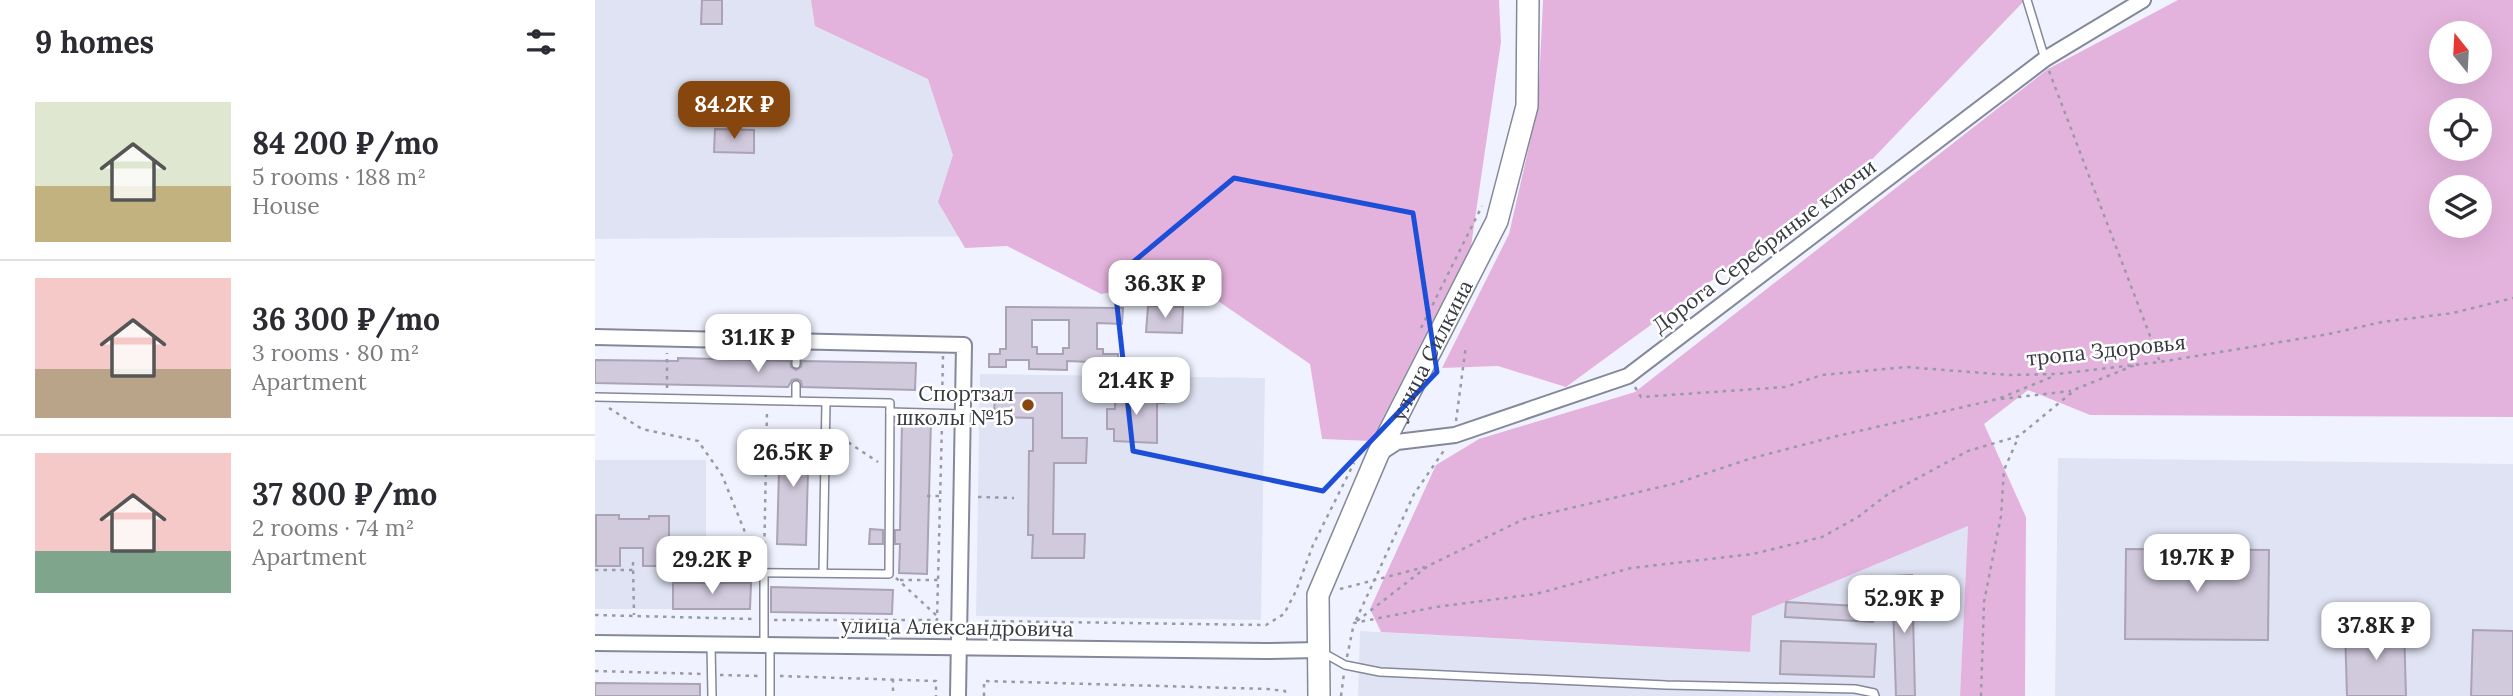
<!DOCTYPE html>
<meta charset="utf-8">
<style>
:root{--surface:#fff;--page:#f7f7f7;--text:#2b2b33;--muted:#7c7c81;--line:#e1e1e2;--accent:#86460d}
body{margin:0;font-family:Lora,serif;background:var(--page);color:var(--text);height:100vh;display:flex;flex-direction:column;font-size:26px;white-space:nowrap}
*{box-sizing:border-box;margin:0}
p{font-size:23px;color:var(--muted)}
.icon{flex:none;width:38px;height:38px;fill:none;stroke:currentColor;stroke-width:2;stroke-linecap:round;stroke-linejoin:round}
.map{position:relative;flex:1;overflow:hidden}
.side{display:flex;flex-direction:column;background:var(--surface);width:595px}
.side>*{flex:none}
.needle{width:46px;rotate:342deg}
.tools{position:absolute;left:1834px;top:21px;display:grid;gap:14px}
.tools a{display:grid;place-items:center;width:63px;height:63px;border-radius:50%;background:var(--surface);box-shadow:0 7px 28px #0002;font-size:35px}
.price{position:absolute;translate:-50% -60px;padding:0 16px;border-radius:14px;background:#fff;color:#222;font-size:23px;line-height:46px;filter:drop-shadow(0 2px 4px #0008)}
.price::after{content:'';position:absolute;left:50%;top:42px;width:21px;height:16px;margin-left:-10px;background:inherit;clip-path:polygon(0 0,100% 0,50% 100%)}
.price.active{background:var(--accent);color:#fff}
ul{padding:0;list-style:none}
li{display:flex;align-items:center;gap:21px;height:175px;padding:0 35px}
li+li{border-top:2px solid var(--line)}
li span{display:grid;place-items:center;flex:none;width:196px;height:140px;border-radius:0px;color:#555}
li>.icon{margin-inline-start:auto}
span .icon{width:84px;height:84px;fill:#fffc;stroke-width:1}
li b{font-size:30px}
h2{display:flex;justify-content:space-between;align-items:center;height:84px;padding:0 35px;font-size:30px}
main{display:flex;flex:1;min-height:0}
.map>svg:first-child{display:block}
.built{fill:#dfe3f3}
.forest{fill:#e4b3dd;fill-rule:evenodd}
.building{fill:#d1cadd;stroke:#aaa3b5;stroke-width:2;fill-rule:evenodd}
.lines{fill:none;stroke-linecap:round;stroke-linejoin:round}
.lane-casing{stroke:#848899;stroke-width:10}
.street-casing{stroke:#848899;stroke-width:18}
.secondary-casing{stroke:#848899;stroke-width:24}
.path{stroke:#989ba5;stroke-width:2.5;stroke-dasharray:3.5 5;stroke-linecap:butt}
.lane{stroke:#fff;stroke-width:7}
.street{stroke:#fff;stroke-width:14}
.secondary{stroke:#fff;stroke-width:21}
.marked{fill:none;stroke:#1d4ed8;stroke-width:5;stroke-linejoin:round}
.poi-dot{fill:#86460d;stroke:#fff;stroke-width:2.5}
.labels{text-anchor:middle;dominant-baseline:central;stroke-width:5;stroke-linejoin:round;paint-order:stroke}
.street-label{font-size:21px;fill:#383a41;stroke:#fff}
.poi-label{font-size:21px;fill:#383a41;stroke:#fff;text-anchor:end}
</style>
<main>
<section class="side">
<h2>9 homes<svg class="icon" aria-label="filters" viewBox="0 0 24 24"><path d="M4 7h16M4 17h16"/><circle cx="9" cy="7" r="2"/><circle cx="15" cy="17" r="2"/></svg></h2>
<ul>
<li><span style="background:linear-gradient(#dfe7d0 60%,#c2b280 0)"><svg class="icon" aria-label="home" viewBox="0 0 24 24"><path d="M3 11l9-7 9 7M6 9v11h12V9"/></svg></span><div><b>84 200 ₽/mo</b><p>5 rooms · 188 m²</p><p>House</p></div></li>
<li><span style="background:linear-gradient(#f6c9c9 65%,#b9a48a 0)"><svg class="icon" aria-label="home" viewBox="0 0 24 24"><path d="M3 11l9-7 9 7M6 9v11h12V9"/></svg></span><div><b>36 300 ₽/mo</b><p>3 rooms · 80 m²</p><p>Apartment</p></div></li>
<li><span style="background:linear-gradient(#f6c9c9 70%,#7fa58c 0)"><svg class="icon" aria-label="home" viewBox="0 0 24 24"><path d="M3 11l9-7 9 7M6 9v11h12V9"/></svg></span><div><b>37 800 ₽/mo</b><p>2 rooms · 74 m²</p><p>Apartment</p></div></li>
</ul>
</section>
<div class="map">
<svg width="1918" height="696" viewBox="0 0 1918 696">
<rect width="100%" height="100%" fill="#f0f3ff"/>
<g class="built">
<path d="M0,0H897L844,233L0,239Z"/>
<path d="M385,374L670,378L666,620L381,616Z"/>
<path d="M1463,458L1918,464V696H1460Z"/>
<path d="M0,460H111V541L78,540V609H0Z"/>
<path d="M1373,526L1365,696H763L765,631L1155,652L1157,616Z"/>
</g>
<g class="forest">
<path d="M216,0H904L906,42L876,246L776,441L727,439L715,364L591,279L506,294L412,246L370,248L343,202L358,155L333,79L220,26Z"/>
<path d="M948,0H1430L1265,172L971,387L903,366L847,368L914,234L943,107Z"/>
<path d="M1583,0H1918V417L1495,415L1433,390L1389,424L1431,517L1430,696H1365L1373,526L1157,616L1155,652L786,632L775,609L841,465L884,439L1040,392L1453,69ZM1885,33V72H1846V33ZM1885,110V149H1846V110ZM1885,187V226H1846V187Z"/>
</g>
<g class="building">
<path d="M107,0H127V24H106Z"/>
<path d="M120,129L159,130V153L119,152Z"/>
<path d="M553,306L588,307L587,333L551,332Z"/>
<path d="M411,307L528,308L527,324L502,323V349H508V354H523V371H496V362L472,361V370L434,369V360H411V367H394V354H405V349H411ZM437,320H474V348H468V354H442V347H437Z"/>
<path d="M83,358L195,361L196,367L201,370L206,367L207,361L321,363L320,390L207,387L206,381L202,379L197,380L193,387L0,383V360L83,361Z"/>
<path d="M547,388L569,389V403H562V443L519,441V429H512V409H520V396L547,397Z"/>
<path d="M400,393H467V438H492L491,463H459L458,534H490L489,558H437L438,535H433L434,451H438V418L399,417Z"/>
<path d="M307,418L336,419L332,574L304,573L305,544H300V530H305Z"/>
<path d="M185,434H214L211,545L182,544Z"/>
<path d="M1,515H24V519H54V516H74V566H48V548H25V566H1Z"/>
<path d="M275,529L288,530V544H274Z"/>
<path d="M1531,549L1674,550L1673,640L1530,639Z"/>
<path d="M1317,575L1320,696H1301L1297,576Z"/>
<path d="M78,583H156L155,609H78Z"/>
<path d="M176,587L298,590L297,614L176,612Z"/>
<path d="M1191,602L1279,607L1278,622L1190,617Z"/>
<path d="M1809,627L1811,696H1752L1750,628Z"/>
<path d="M1878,630L1918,631V696H1876Z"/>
<path d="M1186,641L1281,644L1279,677L1185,674Z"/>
<path d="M0,683L105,684V696H0Z"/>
</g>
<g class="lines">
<defs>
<g id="lane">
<path d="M1432,0L1450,59"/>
<path d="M201,364L202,341"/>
<path d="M0,397L295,403L294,574L85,572"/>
<path d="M201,401V385"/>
<path d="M295,412L368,414"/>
<path d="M228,573L231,402"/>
<path d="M116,645L117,696"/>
<path d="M169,645V573"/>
<path d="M727,652L750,665L785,672L1071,685L1260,689L1279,693L1280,696"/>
<path d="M175,696V646"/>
</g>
<g id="street">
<path d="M0,337L369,345L363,696"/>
<path d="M785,453L802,442L860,435L1033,376L1450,59L1548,0"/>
<path d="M0,643L671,651L723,650"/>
</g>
<g id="secondary">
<path id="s1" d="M724,696L723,595L783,454L902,221L932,106L933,0"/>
</g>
</defs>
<use href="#lane" class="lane-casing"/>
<use href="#street" class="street-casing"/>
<use href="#secondary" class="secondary-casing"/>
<g class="path">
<path d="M1454,71L1565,362"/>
<path d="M826,328L887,206"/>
<path d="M1040,387L1046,397L1190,387L1227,375L1311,367L1414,375L1462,374L1565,362L1734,334L1787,322L1858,313L1918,298"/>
<path d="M72,388V353"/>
<path d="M1406,399L1476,391"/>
<path d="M347,402L348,356"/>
<path d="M14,408L47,429L103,441L127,475L162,562"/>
<path d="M861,421L871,345"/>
<path d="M239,433L283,462"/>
<path d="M332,496H345"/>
<path d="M383,497L419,498"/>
<path d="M38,562L39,615"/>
<path d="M169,562L172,411"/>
<path d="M0,570H38"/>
<path d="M301,578L342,616"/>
<path d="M305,580H343"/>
<path d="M745,589L830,567"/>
<path d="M0,615L158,619"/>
<path d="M179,620H342L347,423"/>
<path d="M761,620L819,494L850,449"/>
<path d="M390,621L671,625L689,614L701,591L718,545L759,463"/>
<path d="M762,621L833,566L929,519L1082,483L1154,459L1238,437L1403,399L1459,376"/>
<path d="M752,657L759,623L841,607L941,594L1036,568L1158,554L1227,537L1263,517L1293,494L1373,451L1424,436L1481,389L1540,365"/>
<path d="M0,671L108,674"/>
<path d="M125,675L164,676"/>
<path d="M185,676L341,681V696"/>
<path d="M298,679V696"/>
<path d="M389,696V681L672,689L690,691V696"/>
<path d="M746,696L749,673"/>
<path d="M1386,696L1389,602L1406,516L1409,470L1423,438"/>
</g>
<use href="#lane" class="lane"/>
<use href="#street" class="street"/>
<use href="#secondary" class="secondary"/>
</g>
<path class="marked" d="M639,178L818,213L842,372L728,491L538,451L519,278Z"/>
<circle class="poi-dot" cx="433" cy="405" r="7"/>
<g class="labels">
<g class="street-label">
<text transform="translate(1169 246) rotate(-37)">Дорога Серебряные ключи</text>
<text transform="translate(1511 350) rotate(-6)">тропа Здоровья</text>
<text stroke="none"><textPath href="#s1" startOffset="371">улица Силкина</textPath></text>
<text transform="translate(362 627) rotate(1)">улица Александровича</text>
</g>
<g class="poi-label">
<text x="419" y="393">Спортзал<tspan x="419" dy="24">школы №15</tspan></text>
</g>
</g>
</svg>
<div class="tools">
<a><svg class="needle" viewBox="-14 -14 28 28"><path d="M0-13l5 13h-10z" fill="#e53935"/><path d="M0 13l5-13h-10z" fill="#7c7c81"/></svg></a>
<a><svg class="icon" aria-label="locate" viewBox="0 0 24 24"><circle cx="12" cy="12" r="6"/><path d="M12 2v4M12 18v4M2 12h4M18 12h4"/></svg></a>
<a><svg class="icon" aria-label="layers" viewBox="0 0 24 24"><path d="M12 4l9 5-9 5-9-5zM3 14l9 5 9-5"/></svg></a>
</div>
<b class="price active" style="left:139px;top:141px">84.2K ₽</b>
<b class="price" style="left:570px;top:320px">36.3K ₽</b>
<b class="price" style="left:163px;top:374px">31.1K ₽</b>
<b class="price" style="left:541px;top:417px">21.4K ₽</b>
<b class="price" style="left:198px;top:489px">26.5K ₽</b>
<b class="price" style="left:1602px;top:594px">19.7K ₽</b>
<b class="price" style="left:117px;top:596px">29.2K ₽</b>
<b class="price" style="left:1309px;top:635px">52.9K ₽</b>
<b class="price" style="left:1781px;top:662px">37.8K ₽</b>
</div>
</main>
